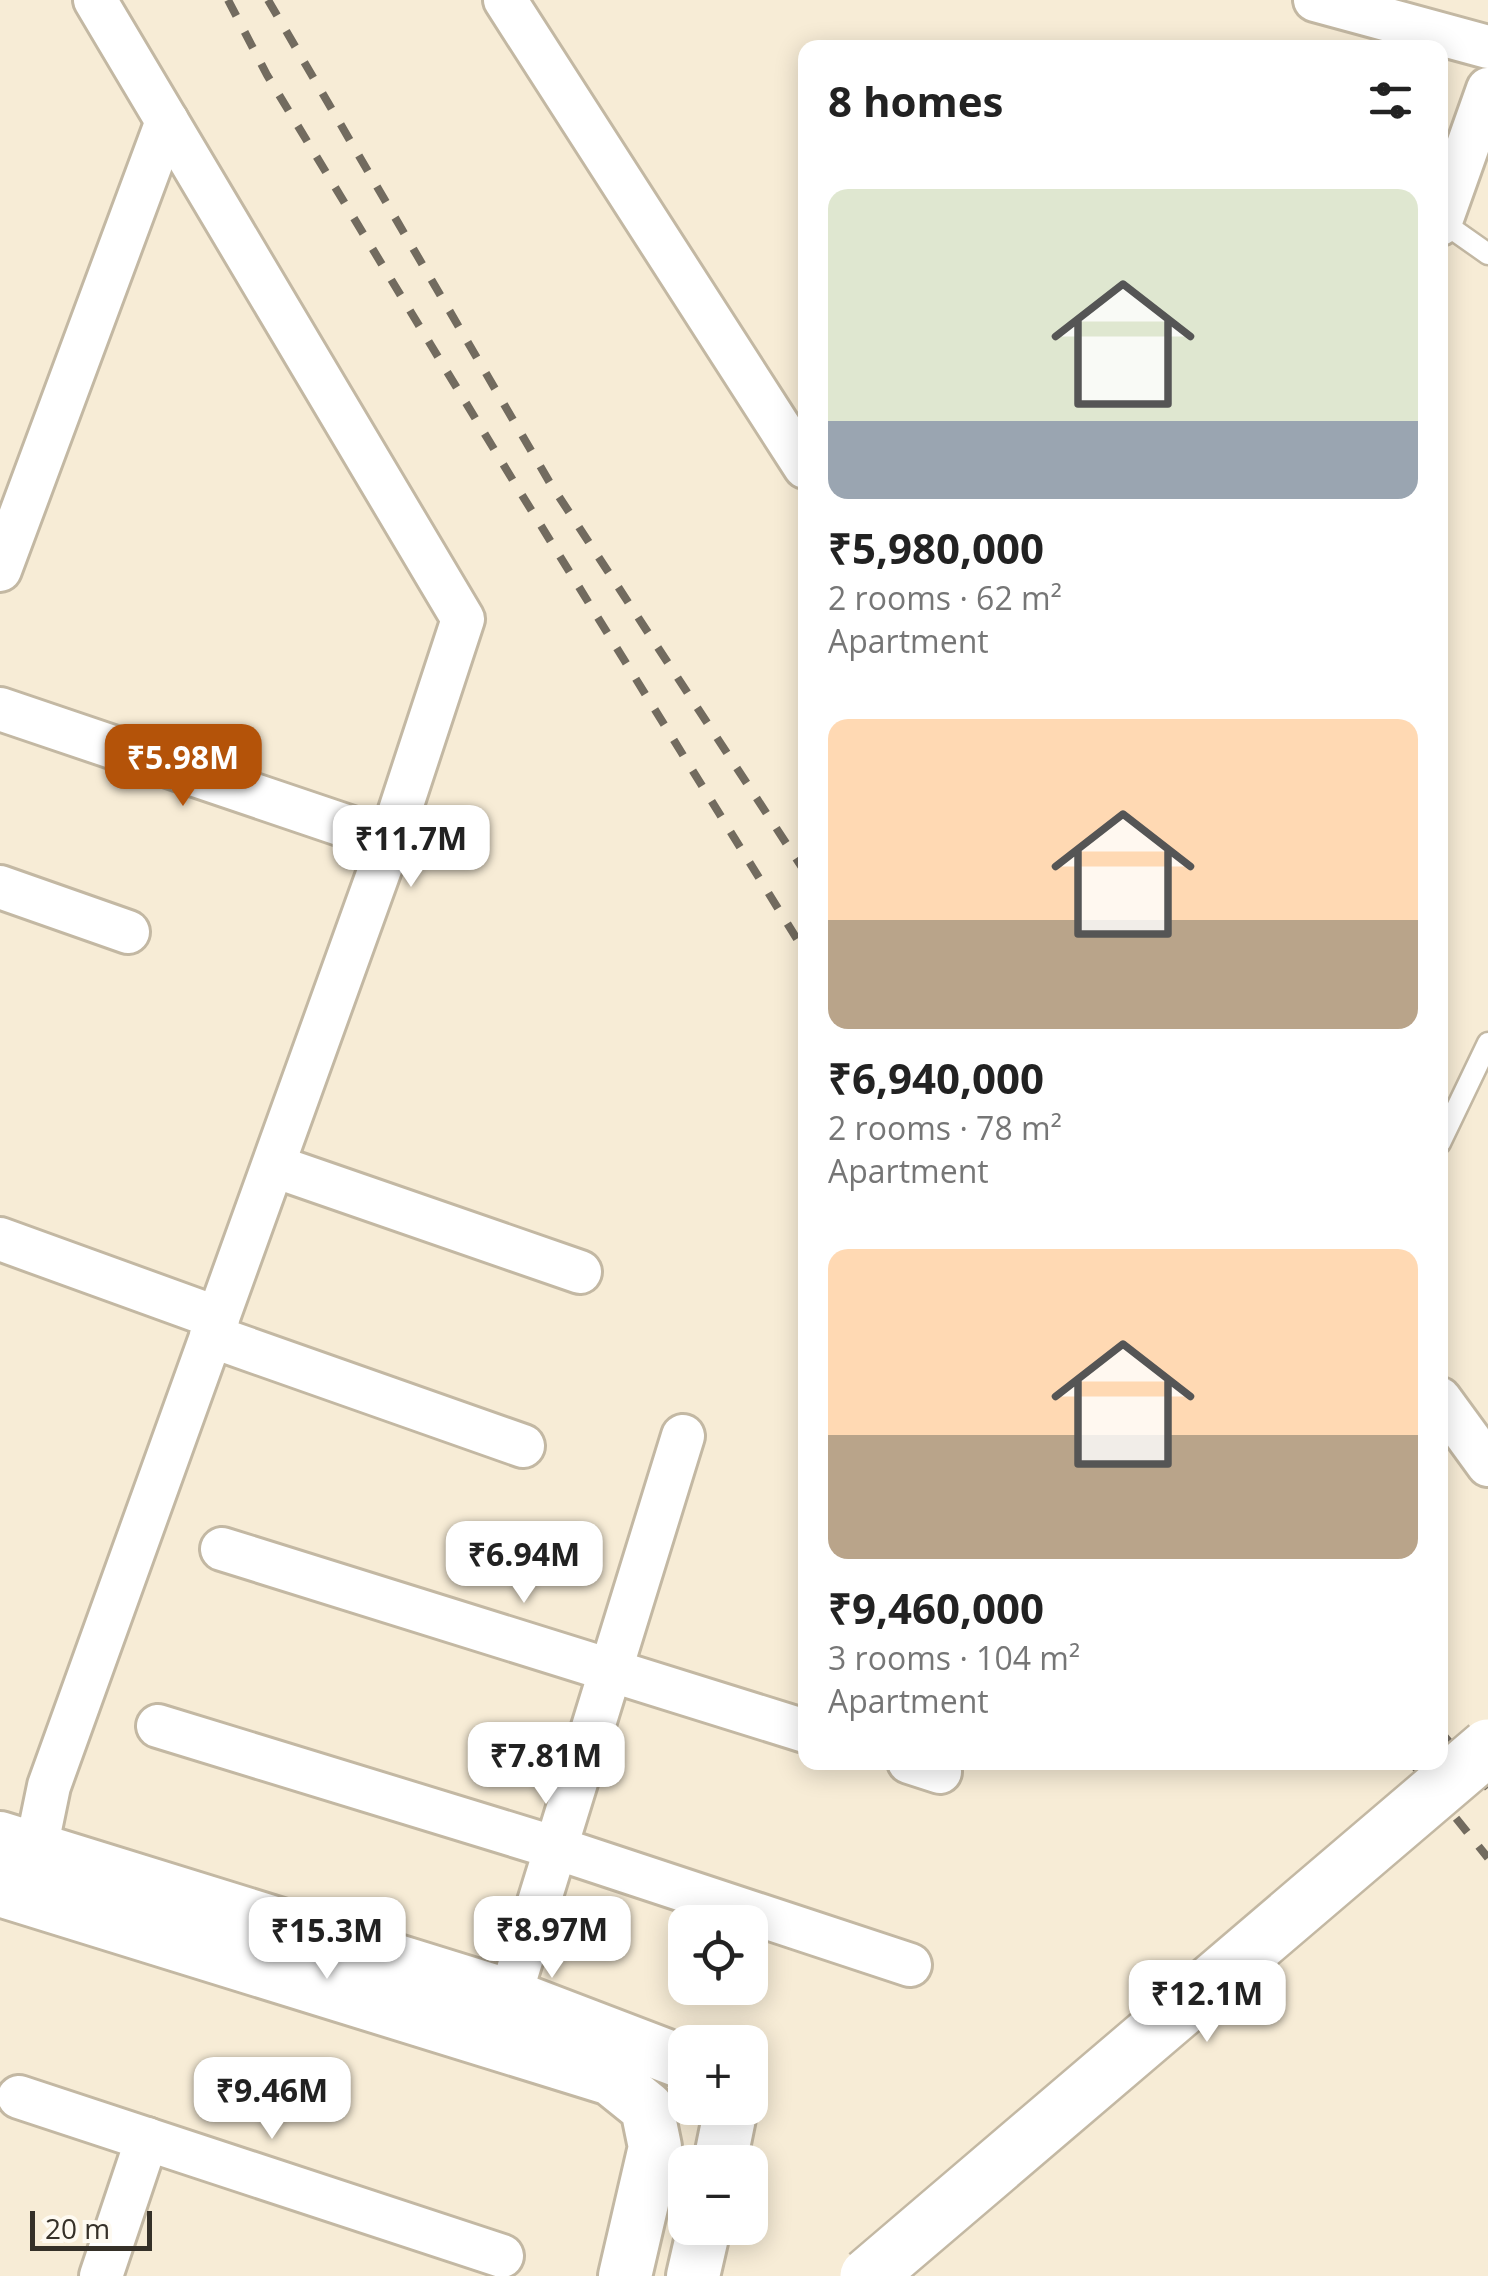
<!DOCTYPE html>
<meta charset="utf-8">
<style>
:root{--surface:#fff;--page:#f2f2f2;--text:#222;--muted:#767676;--accent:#b45309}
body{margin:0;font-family:"Open Sans",sans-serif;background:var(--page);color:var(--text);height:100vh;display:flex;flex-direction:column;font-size:38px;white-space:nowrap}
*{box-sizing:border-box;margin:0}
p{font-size:32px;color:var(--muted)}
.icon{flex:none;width:55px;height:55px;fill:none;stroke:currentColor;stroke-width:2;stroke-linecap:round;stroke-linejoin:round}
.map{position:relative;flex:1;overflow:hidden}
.panel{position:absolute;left:798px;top:40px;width:650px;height:1730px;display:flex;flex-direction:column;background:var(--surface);border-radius:20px;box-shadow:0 5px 25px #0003}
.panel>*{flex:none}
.buttons{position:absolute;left:668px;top:1905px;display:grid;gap:20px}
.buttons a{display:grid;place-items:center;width:100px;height:100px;border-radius:20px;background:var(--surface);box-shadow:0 5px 25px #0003;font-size:50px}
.scale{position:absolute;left:30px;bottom:25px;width:122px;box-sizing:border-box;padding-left:10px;border:5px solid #353028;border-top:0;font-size:28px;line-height:35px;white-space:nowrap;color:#353028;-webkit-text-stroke:8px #fefaf1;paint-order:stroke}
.price{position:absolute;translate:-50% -85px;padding:0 22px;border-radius:20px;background:#fff;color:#222;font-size:32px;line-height:65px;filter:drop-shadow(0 2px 5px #0008)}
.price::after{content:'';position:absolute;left:50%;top:60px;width:30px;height:22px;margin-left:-15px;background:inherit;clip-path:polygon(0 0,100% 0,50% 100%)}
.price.active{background:var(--accent);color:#fff}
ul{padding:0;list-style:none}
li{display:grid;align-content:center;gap:20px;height:530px;padding:0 30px}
li span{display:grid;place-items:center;height:310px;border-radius:20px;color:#555}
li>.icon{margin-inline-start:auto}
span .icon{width:180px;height:180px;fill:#fffc;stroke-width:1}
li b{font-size:42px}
h2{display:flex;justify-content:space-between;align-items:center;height:120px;padding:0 30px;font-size:42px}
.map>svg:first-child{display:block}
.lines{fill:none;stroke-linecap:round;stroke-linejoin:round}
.service-casing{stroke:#c3b8a3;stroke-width:25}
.minor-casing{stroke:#c3b8a3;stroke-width:48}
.tertiary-casing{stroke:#c3b8a3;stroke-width:58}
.service{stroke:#fff;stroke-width:20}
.minor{stroke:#fff;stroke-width:42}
.tertiary{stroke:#fff;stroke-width:52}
.rail{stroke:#726b5f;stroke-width:8;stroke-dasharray:18 18;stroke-linecap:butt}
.secondary-bridge-casing{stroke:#c3b8a3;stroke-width:60;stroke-linecap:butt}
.secondary-bridge{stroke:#fff;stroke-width:55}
</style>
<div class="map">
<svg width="1488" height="2276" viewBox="0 0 1488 2276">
<rect width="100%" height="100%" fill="#f7ecd6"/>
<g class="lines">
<defs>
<g id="service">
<path d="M1441,221L1488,254"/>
<path d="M1440,1143L1488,1043"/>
</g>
<g id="minor">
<path d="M505,0L805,467"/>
<path d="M1315,0L1488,47"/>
<path d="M1440,224L1488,89"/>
<path d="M0,570L167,121"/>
<path d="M0,709L390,841"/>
<path d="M0,887L128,932"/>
<path d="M274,1166L580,1272"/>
<path d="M0,1239L218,1318"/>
<path d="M211,1336L523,1446"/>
<path d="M1440,1399L1488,1465"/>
<path d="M222,1549L805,1731"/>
<path d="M158,1726L556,1848L910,1965"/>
<path d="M909,1762L940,1772"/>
<path d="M36,1849L49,1786L390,841L463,619L95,0"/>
<path d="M510,1996L683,1436"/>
<path d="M19,2097L502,2256"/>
<path d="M101,2276L147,2139"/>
</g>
<g id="tertiary">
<path d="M0,1838L510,1996L685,2063"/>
<path d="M0,1890L611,2079L647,2108L655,2147L625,2276"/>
<path d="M720,2162L731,2108"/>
<path d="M693,2276L704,2228"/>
</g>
</defs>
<use href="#service" class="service-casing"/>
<use href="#minor" class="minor-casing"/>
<use href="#tertiary" class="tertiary-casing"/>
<use href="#service" class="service"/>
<use href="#minor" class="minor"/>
<use href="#tertiary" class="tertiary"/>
<g class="rail">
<path d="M228,0L267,75L517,487L805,952"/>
<path d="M268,0L550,483L805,872"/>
<path d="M1440,1731L1488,1788"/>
<path d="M1411,1762L1488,1858"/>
</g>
<defs>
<path id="secondary-bridge" d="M868,2276L1488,1747"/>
</defs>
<use href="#secondary-bridge" class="secondary-bridge-casing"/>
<use href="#secondary-bridge" class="secondary-bridge"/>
</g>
</svg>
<div class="buttons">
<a><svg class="icon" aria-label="locate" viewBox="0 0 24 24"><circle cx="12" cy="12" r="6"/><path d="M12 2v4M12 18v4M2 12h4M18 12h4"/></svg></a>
<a>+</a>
<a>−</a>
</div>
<div class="scale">20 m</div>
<b class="price active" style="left:183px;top:809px">₹5.98M</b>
<b class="price" style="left:411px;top:890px">₹11.7M</b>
<b class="price" style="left:524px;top:1606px">₹6.94M</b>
<b class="price" style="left:546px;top:1807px">₹7.81M</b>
<b class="price" style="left:552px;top:1981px">₹8.97M</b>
<b class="price" style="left:327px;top:1982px">₹15.3M</b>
<b class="price" style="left:1207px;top:2045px">₹12.1M</b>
<b class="price" style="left:272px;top:2142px">₹9.46M</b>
<section class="panel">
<h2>8 homes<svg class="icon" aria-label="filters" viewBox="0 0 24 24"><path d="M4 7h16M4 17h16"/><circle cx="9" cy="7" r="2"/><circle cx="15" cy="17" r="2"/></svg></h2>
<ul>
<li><span style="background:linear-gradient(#dfe7d0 75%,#9aa5b1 0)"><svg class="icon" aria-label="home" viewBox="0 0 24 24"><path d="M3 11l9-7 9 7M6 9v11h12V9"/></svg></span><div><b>₹5,980,000</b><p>2 rooms · 62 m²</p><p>Apartment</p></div></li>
<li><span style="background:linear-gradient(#ffd9b3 65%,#b9a48a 0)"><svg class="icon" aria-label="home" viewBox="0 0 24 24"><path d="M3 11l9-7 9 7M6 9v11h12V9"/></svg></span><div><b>₹6,940,000</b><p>2 rooms · 78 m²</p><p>Apartment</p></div></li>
<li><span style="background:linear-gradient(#ffd9b3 60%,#b9a48a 0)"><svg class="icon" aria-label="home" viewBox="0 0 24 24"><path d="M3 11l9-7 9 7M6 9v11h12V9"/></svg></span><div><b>₹9,460,000</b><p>3 rooms · 104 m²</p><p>Apartment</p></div></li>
</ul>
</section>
</div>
